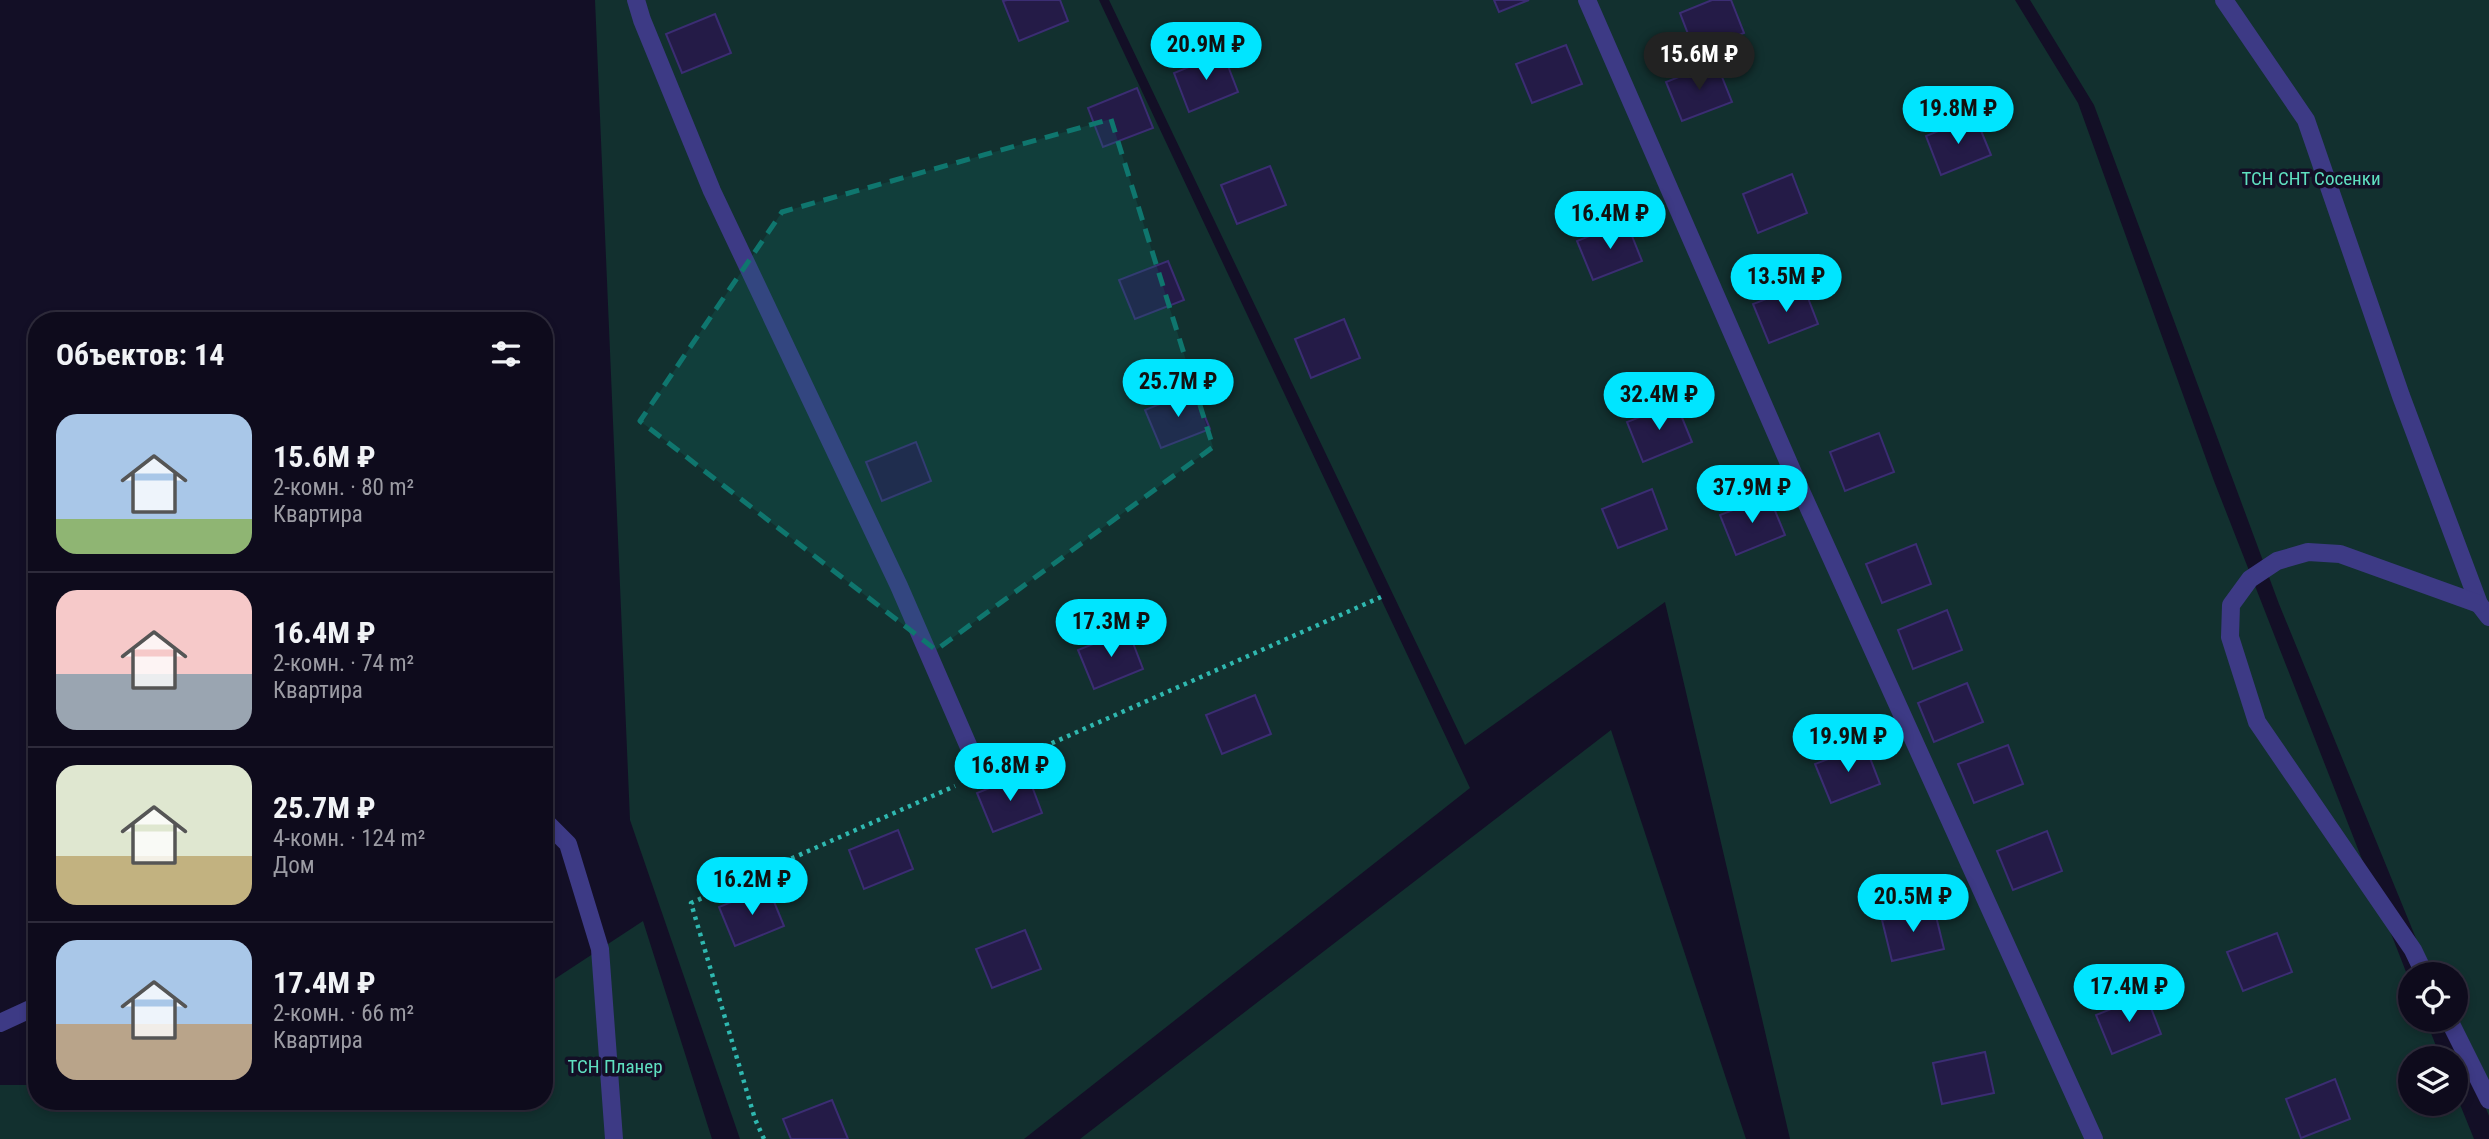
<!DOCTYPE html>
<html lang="ru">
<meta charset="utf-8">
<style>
:root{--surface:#0e0b1c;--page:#1c1929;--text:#f1f3f6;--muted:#9b9ba3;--line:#2e2b3b;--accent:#00e5ff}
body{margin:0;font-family:"Roboto Condensed",sans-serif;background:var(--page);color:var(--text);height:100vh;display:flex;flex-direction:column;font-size:26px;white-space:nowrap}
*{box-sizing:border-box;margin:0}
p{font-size:23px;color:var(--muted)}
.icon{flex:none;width:38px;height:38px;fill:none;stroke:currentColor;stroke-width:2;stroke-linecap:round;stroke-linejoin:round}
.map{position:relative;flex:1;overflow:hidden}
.drawer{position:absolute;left:28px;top:312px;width:525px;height:798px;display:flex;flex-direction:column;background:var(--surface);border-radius:28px;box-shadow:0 4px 10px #0003,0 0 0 2px var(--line)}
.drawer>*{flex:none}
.buttons{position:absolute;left:2398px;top:962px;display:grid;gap:14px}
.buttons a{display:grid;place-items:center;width:70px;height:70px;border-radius:50%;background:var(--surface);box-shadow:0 4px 10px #0003,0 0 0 2px var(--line);font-size:35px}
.price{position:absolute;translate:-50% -60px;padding:0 16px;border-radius:24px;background:var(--accent);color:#111;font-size:23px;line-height:46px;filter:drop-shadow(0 2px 4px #0008)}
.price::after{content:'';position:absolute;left:50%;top:42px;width:21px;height:16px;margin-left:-10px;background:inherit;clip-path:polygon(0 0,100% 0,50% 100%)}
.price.current{background:#222;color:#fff}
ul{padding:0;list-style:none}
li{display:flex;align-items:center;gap:21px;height:175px;padding:0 28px}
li+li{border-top:2px solid var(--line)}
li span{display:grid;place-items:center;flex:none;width:196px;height:140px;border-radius:21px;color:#555}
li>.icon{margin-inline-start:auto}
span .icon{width:84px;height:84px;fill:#fffc;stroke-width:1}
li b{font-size:30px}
h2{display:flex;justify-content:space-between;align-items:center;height:84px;padding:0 28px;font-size:30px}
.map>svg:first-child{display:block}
.green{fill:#12302f}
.building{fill:#241b47;stroke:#3b2d73;stroke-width:2}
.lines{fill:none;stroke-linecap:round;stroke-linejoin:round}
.path{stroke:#2fb8b0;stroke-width:4.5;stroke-dasharray:3.5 5;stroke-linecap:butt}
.service{stroke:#3d3a85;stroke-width:18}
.marked{fill:#0f766e;fill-opacity:0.2;stroke:#0f766e;stroke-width:5;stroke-dasharray:14 9;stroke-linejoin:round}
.labels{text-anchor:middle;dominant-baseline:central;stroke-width:7;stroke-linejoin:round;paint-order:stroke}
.park-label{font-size:19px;fill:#5fe0c0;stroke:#130f26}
</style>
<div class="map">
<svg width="2489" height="1139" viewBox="0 0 2489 1139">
<rect width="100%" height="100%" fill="#130f26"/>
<g class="green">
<path d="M595,0H1099L1470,788L1024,1139H740L630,820Z"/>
<path d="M1109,0H2015L2078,103L2214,481L2410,982V1020H2426L2441,1059H2410V1104H2455V1092L2474,1139H1790L1665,602L1465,745Z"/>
<path d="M2030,0H2489V1116L2450,1020H2455V975H2431L2279,604L2094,105Z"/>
<path d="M1611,730L1746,1139H1080Z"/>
<path d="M643,921L712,1139H0V1085H37V1101H544V986Z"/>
</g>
<g class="building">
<path d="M1007,0H1060L1068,21L1019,41L1003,1Z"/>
<path d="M1494,0H1529L1499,12Z"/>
<path d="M1712,0H1731L1744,33L1695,52L1680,13Z"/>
<path d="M715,14L731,53L682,73L666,34Z"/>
<path d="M1566,45L1582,84L1532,103L1516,64Z"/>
<path d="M1223,53L1238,92L1189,112L1174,73Z"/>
<path d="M1716,62L1732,102L1682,121L1666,82Z"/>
<path d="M1137,88L1153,128L1103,147L1088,108Z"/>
<path d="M1975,116L1991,155L1941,175L1926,136Z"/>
<path d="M1270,166L1286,205L1237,224L1221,185Z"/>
<path d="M1792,174L1807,213L1758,233L1743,194Z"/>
<path d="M1626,221L1642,261L1593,280L1577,241Z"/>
<path d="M1168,261L1184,300L1135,319L1119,280Z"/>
<path d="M1803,285L1818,324L1769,343L1753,304Z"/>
<path d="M1344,319L1360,358L1311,378L1295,339Z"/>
<path d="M1194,390L1210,429L1161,448L1145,410Z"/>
<path d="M1676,403L1692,442L1643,462L1627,422Z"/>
<path d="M1879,433L1894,472L1845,491L1830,452Z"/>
<path d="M916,442L931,481L882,501L866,462Z"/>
<path d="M1652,489L1667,529L1618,548L1602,509Z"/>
<path d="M1769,496L1785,535L1736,555L1720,515Z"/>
<path d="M1916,544L1931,584L1882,603L1866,564Z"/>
<path d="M1947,610L1962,650L1913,669L1898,630Z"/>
<path d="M1128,630L1143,669L1094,689L1078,650Z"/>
<path d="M1967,683L1983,722L1934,742L1918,703Z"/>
<path d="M1255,695L1271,734L1222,754L1206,715Z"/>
<path d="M1865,745L1880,784L1831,803L1815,764Z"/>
<path d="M2008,745L2023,784L1974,803L1958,764Z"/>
<path d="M1027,773L1042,813L993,832L977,793Z"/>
<path d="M898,830L913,869L864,889L849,850Z"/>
<path d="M2047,831L2062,871L2013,890L1997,851Z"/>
<path d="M768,887L784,926L735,946L719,907Z"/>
<path d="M1934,908L1944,949L1892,961L1882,920Z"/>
<path d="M1025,930L1041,969L992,988L976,949Z"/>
<path d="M2277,933L2292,972L2243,991L2227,952Z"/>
<path d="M2146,995L2161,1034L2112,1054L2096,1015Z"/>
<path d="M1985,1052L1994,1093L1942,1104L1933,1063Z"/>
<path d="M2335,1079L2350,1119L2301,1138L2286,1099Z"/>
<path d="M832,1100L848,1139H791L783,1119Z"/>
</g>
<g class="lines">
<g class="path">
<path d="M1005,764L1381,597"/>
<path d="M764,1139L755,1119L691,903L955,786"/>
</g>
<g class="service">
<path d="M636,0L642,20L712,191L899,586L981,775"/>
<path d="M1587,0L1801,491L2094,1139"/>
<path d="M2224,0L2306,120L2401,396L2479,604L2489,617"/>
<path d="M544,820L568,844L600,949L614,1139"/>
<path d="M2425,975L2413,950L2257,722L2230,637L2231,605L2250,579L2277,561L2308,552L2340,554L2479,604"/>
<path d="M2449,1020L2489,1100"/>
<path d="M0,1023L37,1006"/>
</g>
</g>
<path class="marked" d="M1111,119L1213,447L936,650L640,421L782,212Z"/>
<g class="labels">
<g class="park-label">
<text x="2311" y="178">ТСН СНТ Сосенки</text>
<text x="615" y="1066">ТСН Планер</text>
</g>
</g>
</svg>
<div class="buttons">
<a><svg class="icon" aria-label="locate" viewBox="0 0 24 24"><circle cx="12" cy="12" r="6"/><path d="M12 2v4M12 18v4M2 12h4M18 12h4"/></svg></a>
<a><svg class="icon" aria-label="layers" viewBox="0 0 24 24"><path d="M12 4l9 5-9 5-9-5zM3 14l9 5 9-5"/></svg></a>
</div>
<b class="price" style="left:1206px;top:82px">20.9M ₽</b>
<b class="price current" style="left:1699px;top:92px">15.6M ₽</b>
<b class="price" style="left:1958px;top:146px">19.8M ₽</b>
<b class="price" style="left:1610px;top:251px">16.4M ₽</b>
<b class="price" style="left:1786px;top:314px">13.5M ₽</b>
<b class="price" style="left:1178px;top:419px">25.7M ₽</b>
<b class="price" style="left:1659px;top:432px">32.4M ₽</b>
<b class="price" style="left:1752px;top:525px">37.9M ₽</b>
<b class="price" style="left:1111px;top:659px">17.3M ₽</b>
<b class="price" style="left:1848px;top:774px">19.9M ₽</b>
<b class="price" style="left:1010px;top:803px">16.8M ₽</b>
<b class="price" style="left:752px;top:917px">16.2M ₽</b>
<b class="price" style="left:1913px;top:934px">20.5M ₽</b>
<b class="price" style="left:2129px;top:1024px">17.4M ₽</b>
<section class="drawer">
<h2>Объектов: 14<svg class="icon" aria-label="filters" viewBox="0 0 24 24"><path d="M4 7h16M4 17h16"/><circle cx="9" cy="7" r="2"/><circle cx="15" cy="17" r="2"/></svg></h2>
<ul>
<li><span style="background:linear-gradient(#a9c7e8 75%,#8fb573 0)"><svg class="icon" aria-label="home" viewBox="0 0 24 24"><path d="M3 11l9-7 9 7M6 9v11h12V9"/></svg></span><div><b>15.6M ₽</b><p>2-комн. · 80 m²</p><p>Квартира</p></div></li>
<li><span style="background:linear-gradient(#f6c9c9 60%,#9aa5b1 0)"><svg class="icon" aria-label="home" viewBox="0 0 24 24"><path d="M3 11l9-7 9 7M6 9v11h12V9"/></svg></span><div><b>16.4M ₽</b><p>2-комн. · 74 m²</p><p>Квартира</p></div></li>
<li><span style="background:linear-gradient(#dfe7d0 65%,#c2b280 0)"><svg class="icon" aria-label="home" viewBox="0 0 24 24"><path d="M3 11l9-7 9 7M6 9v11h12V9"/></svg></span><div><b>25.7M ₽</b><p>4-комн. · 124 m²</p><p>Дом</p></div></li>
<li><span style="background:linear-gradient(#a9c7e8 60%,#b9a48a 0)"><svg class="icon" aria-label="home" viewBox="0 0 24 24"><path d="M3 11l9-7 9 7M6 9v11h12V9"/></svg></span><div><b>17.4M ₽</b><p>2-комн. · 66 m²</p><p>Квартира</p></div></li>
</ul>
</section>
</div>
